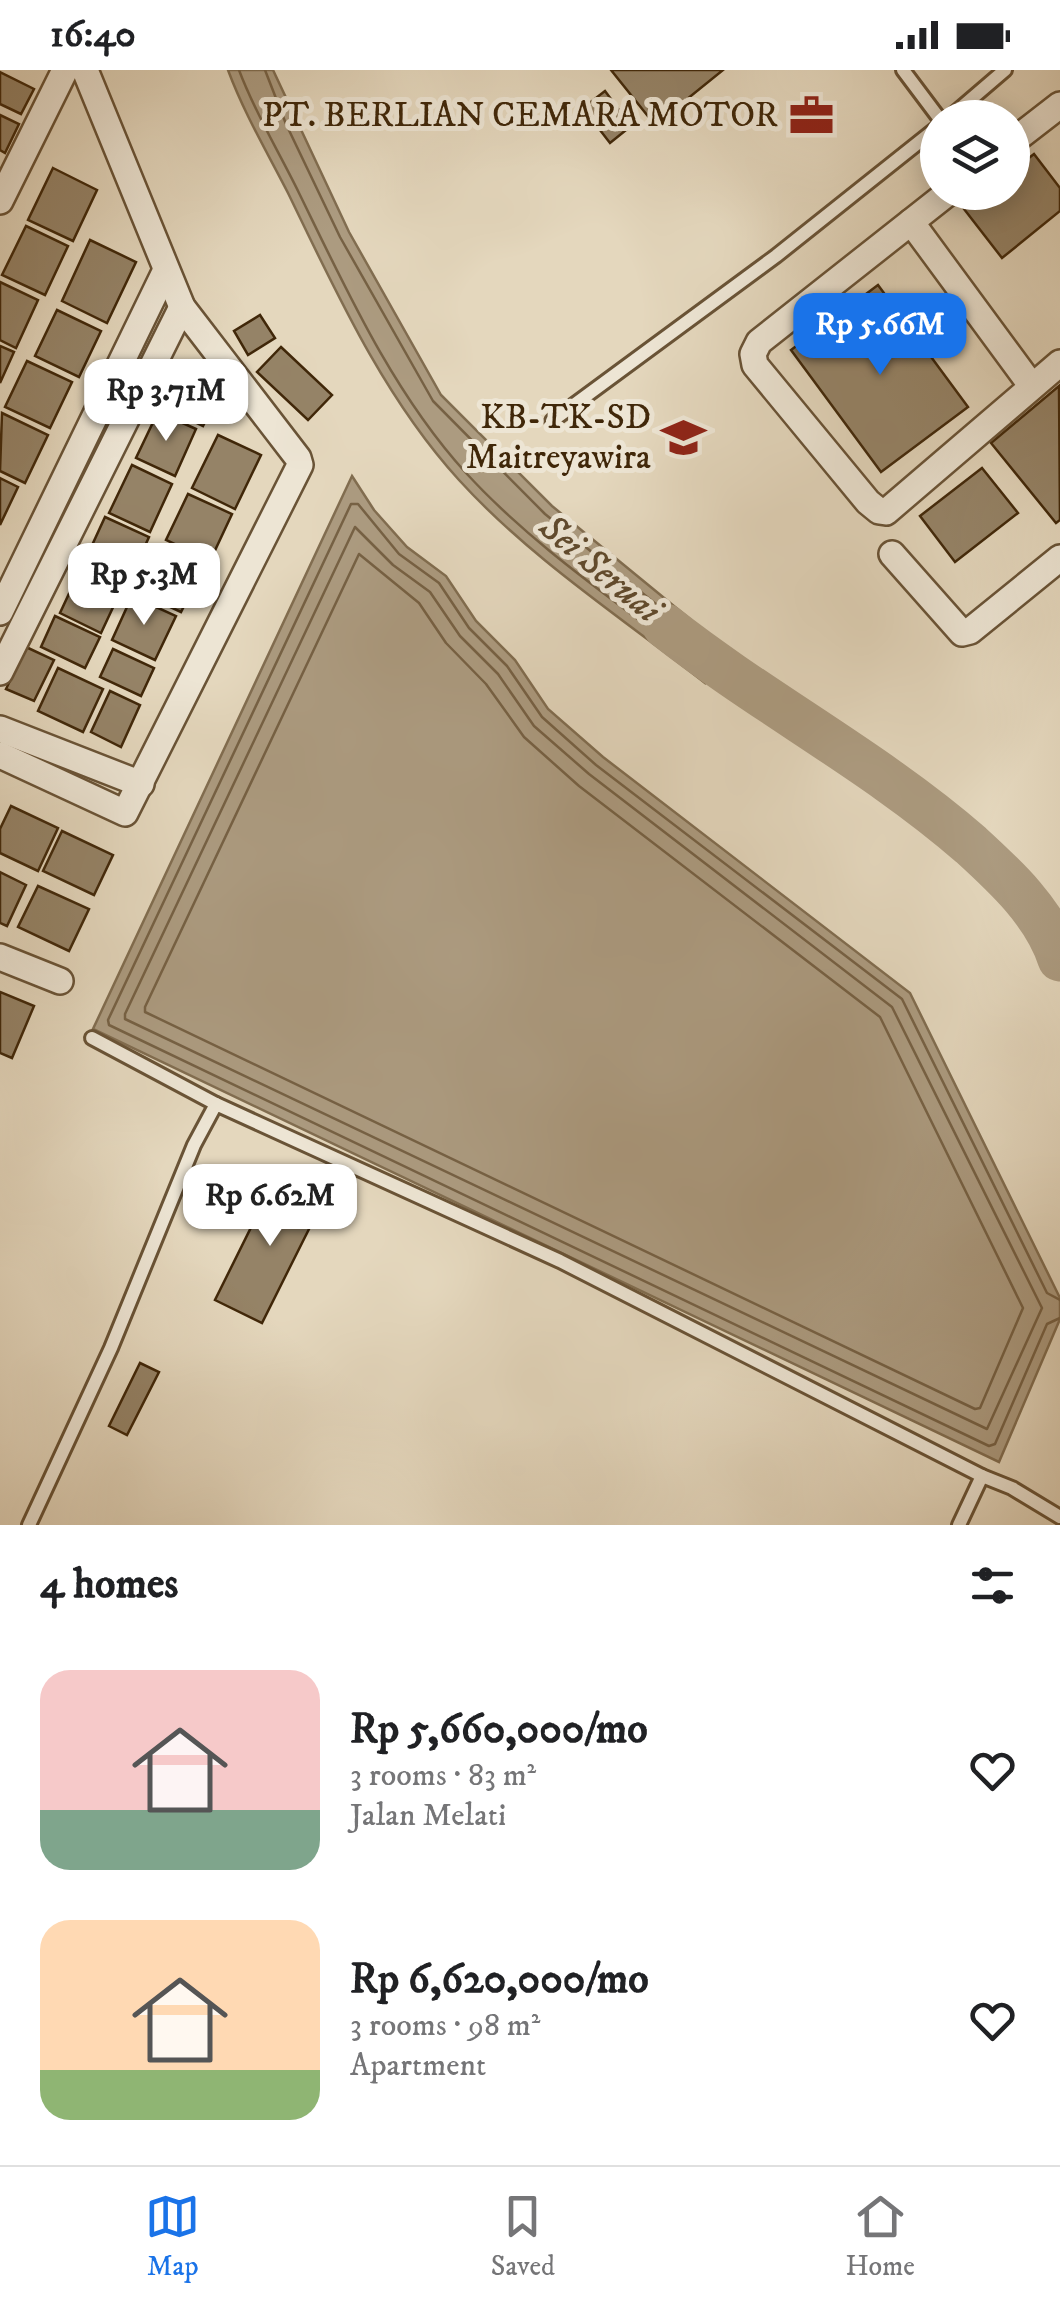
<!DOCTYPE html>
<meta charset="utf-8">
<style>
:root{--surface:#fff;--page:#f6f6f6;--text:#202124;--muted:#757577;--line:#e0e0e0;--accent:#1a73e8}
body{margin:0;font-family:"IM FELL DW Pica",serif;background:var(--page);color:var(--text);height:100vh;display:flex;flex-direction:column;font-size:38px;white-space:nowrap}
*{box-sizing:border-box;margin:0}
p{font-size:32px;color:var(--muted)}
.icon{flex:none;width:55px;height:55px;fill:none;stroke:currentColor;stroke-width:2;stroke-linecap:round;stroke-linejoin:round}
.map{position:relative;height:1455px;overflow:hidden}
.panel{display:flex;flex-direction:column;background:var(--surface);flex:1}
.panel>*{flex:none}
.tools{position:absolute;left:920px;top:30px;display:grid;gap:20px}
.tools a{display:grid;place-items:center;width:110px;height:110px;border-radius:50%;background:var(--surface);box-shadow:0 5px 25px #0003;font-size:50px}
.price{position:absolute;translate:-50% -85px;padding:0 22px;border-radius:20px;background:#fff;color:#222;font-size:32px;line-height:65px;filter:drop-shadow(0 2px 5px #0008)}
.price::after{content:'';position:absolute;left:50%;top:60px;width:30px;height:22px;margin-left:-15px;background:inherit;clip-path:polygon(0 0,100% 0,50% 100%)}
.price.active{background:var(--accent);color:#fff}
ul{padding:0;list-style:none}
li{display:flex;align-items:center;gap:30px;height:250px;padding:0 40px}
li span{display:grid;place-items:center;flex:none;width:280px;height:200px;border-radius:30px;color:#555}
li>.icon{margin-inline-start:auto}
span .icon{width:120px;height:120px;fill:#fffc;stroke-width:1}
li b{font-size:42px}
h2{display:flex;justify-content:space-between;align-items:center;height:120px;padding:0 40px;font-size:42px}
.status{display:flex;justify-content:space-between;align-items:center;height:70px;padding:0 50px;background:var(--surface);direction:ltr}
.status svg{height:28px;fill:currentColor}
.tab-bar{display:flex;justify-content:space-around;align-items:center;height:140px;border-top:2px solid var(--line);background:var(--surface);font-size:28px;color:var(--muted)}
.tab-bar a{display:grid;justify-items:center;gap:5px}
.tab-bar .active{color:var(--accent)}
.map>svg:first-child{display:block}
.water{fill:#ac9b80;stroke:#816d50;stroke-width:2.5}
.lines{fill:none;stroke-linecap:round;stroke-linejoin:round}
.shore{stroke:#766144;stroke-width:2.5}
.river{stroke:#ac9b80;stroke-width:45}
.building{fill:#958367;stroke:#402709;stroke-width:2.5}
.service-casing{stroke:#695336;stroke-width:18}
.minor-casing{stroke:#695336;stroke-width:30}
.service{stroke:#ede5d4;stroke-width:12}
.minor{stroke:#ede5d4;stroke-width:25}
.labels{text-anchor:middle;dominant-baseline:central;stroke-width:10;stroke-linejoin:round;paint-order:stroke}
.poi-label{font-size:35px;fill:#402709;stroke:#ede5d4;text-anchor:end}
.water-label{font-size:38px;font-style:italic;fill:#604a2d;stroke:#ede5d4}
</style>
<div class="status"><b>16:40</b><svg viewBox="0 0 49 12"><path d="M0 12V9h3v3zM5 12V6h3v6zM10 12V3h3v9zM15 12V0h3v12zM26 1h20v11H26zM47 4h2v5h-2z"/></svg></div>
<div class="map">
<svg width="1060" height="1455" viewBox="0 0 1060 1455">
<rect width="100%" height="100%" fill="#e4d7bd"/>
<filter id="stains"><feTurbulence type="fractalNoise" baseFrequency=".002" numOctaves="4"/><feColorMatrix values="0 0 0 0 .2 0 0 0 0 .09 0 0 0 0 .02 0 0 0 .5 -.17"/></filter>
<radialGradient id="worn" r=".72"><stop offset=".6" stop-color="#630" stop-opacity="0"/><stop offset="1" stop-color="#630" stop-opacity=".3"/></radialGradient>
<g class="water">
<path d="M228,0H273L349,162L441,325L552,436L719,573L705,613C622,548 530,488 459,410C384,328 336,222 288,123C267,82 244,43 228,0Z"/>
<path d="M352,406L374,440L407,477L446,506L476,551L515,590L548,639L603,687L910,923L1060,1228V1249L999,1392L93,959Z"/>
</g>
<g class="lines">
<g class="shore">
<path d="M239,0C255,43 279,82 299,123C346,219 393,323 466,403C533,476 617,532 695,592H701L705,574L545,444L433,331L340,167L286,54L265,0"/>
<path d="M355,457L393,495L430,522L460,566L498,604L534,656L589,704L892,937L1042,1238L987,1359L125,949V944Z"/>
<path d="M359,484L419,533L446,573L486,614L524,667L579,716L880,947L1023,1238L980,1338L975,1339L145,942V937Z"/>
<path d="M1060,1230L1047,1223L902,929L596,695L542,647L507,596L469,558L439,513L399,484L358,434H351L108,950L109,955L989,1376L995,1374L1047,1254L1060,1248"/>
</g>
<path class="river" d="M665,556C764,634 876,692 971,775C1006,807 1045,843 1060,889"/>
</g>
<g class="building">
<path d="M611,0H723L655,55Z"/>
<path d="M0,2L34,19L21,44L0,34Z"/>
<path d="M605,21L631,56L610,73L583,38Z"/>
<path d="M0,45L19,54L5,83L0,80Z"/>
<path d="M1034,84L1060,118V141L1002,188L964,139L985,122H1012V101Z"/>
<path d="M53,98L97,120L73,171L28,150Z"/>
<path d="M26,156L68,176L45,225L2,205Z"/>
<path d="M90,170L136,192L107,253L62,231Z"/>
<path d="M0,212L38,230L16,278L0,270Z"/>
<path d="M878,215L968,337L881,402L791,280Z"/>
<path d="M57,240L101,261L79,307L35,286Z"/>
<path d="M260,245L275,268L248,285L234,261Z"/>
<path d="M0,276L14,282L0,313Z"/>
<path d="M281,277L332,325L308,350L257,302Z"/>
<path d="M27,291L72,312L50,358L5,337Z"/>
<path d="M175,307L217,327L203,356L162,336Z"/>
<path d="M1059,316L1060,450L1056,453L991,373Z"/>
<path d="M158,342L196,359L175,406L136,388Z"/>
<path d="M2,343L48,365L25,413L0,401Z"/>
<path d="M218,365L261,385L235,439L192,418Z"/>
<path d="M132,395L172,414L150,462L109,443Z"/>
<path d="M982,398L1018,443L955,492L920,446Z"/>
<path d="M0,408L18,417L0,455Z"/>
<path d="M188,424L232,444L210,491L166,470Z"/>
<path d="M105,447L149,467L127,515L83,495Z"/>
<path d="M162,476L204,496L181,542L140,523Z"/>
<path d="M81,498L122,518L101,563L60,543Z"/>
<path d="M132,526L176,546L155,590L112,570Z"/>
<path d="M55,546L100,567L85,598L41,577Z"/>
<path d="M26,577L54,590L34,631L6,619Z"/>
<path d="M113,579L154,598L141,626L100,607Z"/>
<path d="M58,598L103,619L83,662L38,641Z"/>
<path d="M110,621L140,635L121,677L91,662Z"/>
<path d="M11,736L58,758L38,801L0,783V759Z"/>
<path d="M62,761L113,785L94,825L43,801Z"/>
<path d="M0,802L26,815L7,856L0,853Z"/>
<path d="M38,816L89,839L69,881L18,857Z"/>
<path d="M0,922L34,936L12,988L0,983Z"/>
<path d="M277,1105L324,1129L262,1253L215,1230Z"/>
<path d="M140,1293L159,1302L127,1365L109,1356Z"/>
</g>
<g class="lines">
<defs>
<g id="service">
<path d="M903,0L939,48"/>
<path d="M949,48L1005,0"/>
<path d="M552,351L776,186L938,57"/>
<path d="M92,968L216,1034"/>
<path d="M982,1406L1012,1418L1060,1447"/>
<path d="M29,1455L111,1278L194,1075L216,1034L560,1191L982,1406L959,1455"/>
</g>
<g id="minor">
<path d="M1012,72L1060,35"/>
<path d="M949,122L759,272L753,284L755,295L868,432L879,441L886,442L1060,293"/>
<path d="M0,131L65,0"/>
<path d="M911,152L1031,315"/>
<path d="M892,484L962,563L970,561L1060,488"/>
<path d="M0,542L165,202"/>
<path d="M0,602L182,237"/>
<path d="M0,659L141,714"/>
<path d="M0,685L125,743L300,395L298,388L182,237L85,0"/>
<path d="M0,887L60,911"/>
</g>
</defs>
<use href="#service" class="service-casing"/>
<use href="#minor" class="minor-casing"/>
<use href="#service" class="service"/>
<use href="#minor" class="minor"/>
</g>
<defs>
<symbol id="office-bare" viewBox="-9 -9 18 18"><path d="M-6-3h4V-5.5h4V-3h4V5H-6ZM-1-4.5V-3h2v-1.5ZM-6 0V1H6V0Z" fill="#8f2418" stroke="#ede5d4" stroke-width="2.5" paint-order="stroke"/></symbol>
<symbol id="school-bare" viewBox="-9 -9 18 18"><path d="M0-5L7-2L0 1L-7-2ZM-4 1L0 2.5L4 1V4Q0 6-4 4Z" fill="#8f2418" stroke="#ede5d4" stroke-width="2.5" paint-order="stroke"/></symbol>
</defs>
<g fill-rule="evenodd">
<use href="#office-bare" x="780" y="14" width="63" height="63"/>
<use href="#school-bare" x="652" y="336" width="63" height="63"/>
</g>
<g class="labels">
<g class="poi-label">
<text x="778" y="46">PT. BERLIAN CEMARA MOTOR</text>
<text x="651" y="348">KB-TK-SD<tspan x="651" dy="40">Maitreyawira</tspan></text>
</g>
<g class="water-label">
<text transform="translate(600 499) rotate(40)">Sei Seruai</text>
</g>
</g>
<rect width="100%" height="100%" filter="url(#stains)"/>
<rect width="100%" height="100%" fill="url(#worn)"/>
</svg>
<div class="tools">
<a><svg class="icon" aria-label="layers" viewBox="0 0 24 24"><path d="M12 4l9 5-9 5-9-5zM3 14l9 5 9-5"/></svg></a>
</div>
<b class="price active" style="left:880px;top:308px">Rp 5.66M</b>
<b class="price" style="left:166px;top:374px">Rp 3.71M</b>
<b class="price" style="left:144px;top:558px">Rp 5.3M</b>
<b class="price" style="left:270px;top:1179px">Rp 6.62M</b>
</div>
<section class="panel">
<h2>4 homes<svg class="icon" aria-label="filters" viewBox="0 0 24 24"><path d="M4 7h16M4 17h16"/><circle cx="9" cy="7" r="2"/><circle cx="15" cy="17" r="2"/></svg></h2>
<ul>
<li><span style="background:linear-gradient(#f6c9c9 70%,#7fa58c 0)"><svg class="icon" aria-label="home" viewBox="0 0 24 24"><path d="M3 11l9-7 9 7M6 9v11h12V9"/></svg></span><div><b>Rp 5,660,000/mo</b><p>3 rooms · 83 m²</p><p>Jalan Melati</p></div><svg class="icon" aria-label="heart" viewBox="0 0 24 24"><path d="M12 20l-8-8c-3-5 5-10 8-4 3-6 11-1 8 4z"/></svg></li>
<li><span style="background:linear-gradient(#ffd9b3 75%,#8fb573 0)"><svg class="icon" aria-label="home" viewBox="0 0 24 24"><path d="M3 11l9-7 9 7M6 9v11h12V9"/></svg></span><div><b>Rp 6,620,000/mo</b><p>3 rooms · 98 m²</p><p>Apartment</p></div><svg class="icon" aria-label="heart" viewBox="0 0 24 24"><path d="M12 20l-8-8c-3-5 5-10 8-4 3-6 11-1 8 4z"/></svg></li>
</ul>
</section>
<nav class="tab-bar">
<a class="active"><svg class="icon" aria-label="map" viewBox="0 0 24 24"><path d="M3 6l6-2 6 2 6-2v14l-6 2-6-2-6 2zM9 4v14M15 6v14"/></svg>Map</a>
<a><svg class="icon" aria-label="saved" viewBox="0 0 24 24"><path d="M7 4h10v16l-5-4-5 4z"/></svg>Saved</a>
<a><svg class="icon" aria-label="home" viewBox="0 0 24 24"><path d="M3 11l9-7 9 7M6 9v11h12V9"/></svg>Home</a>
</nav>
